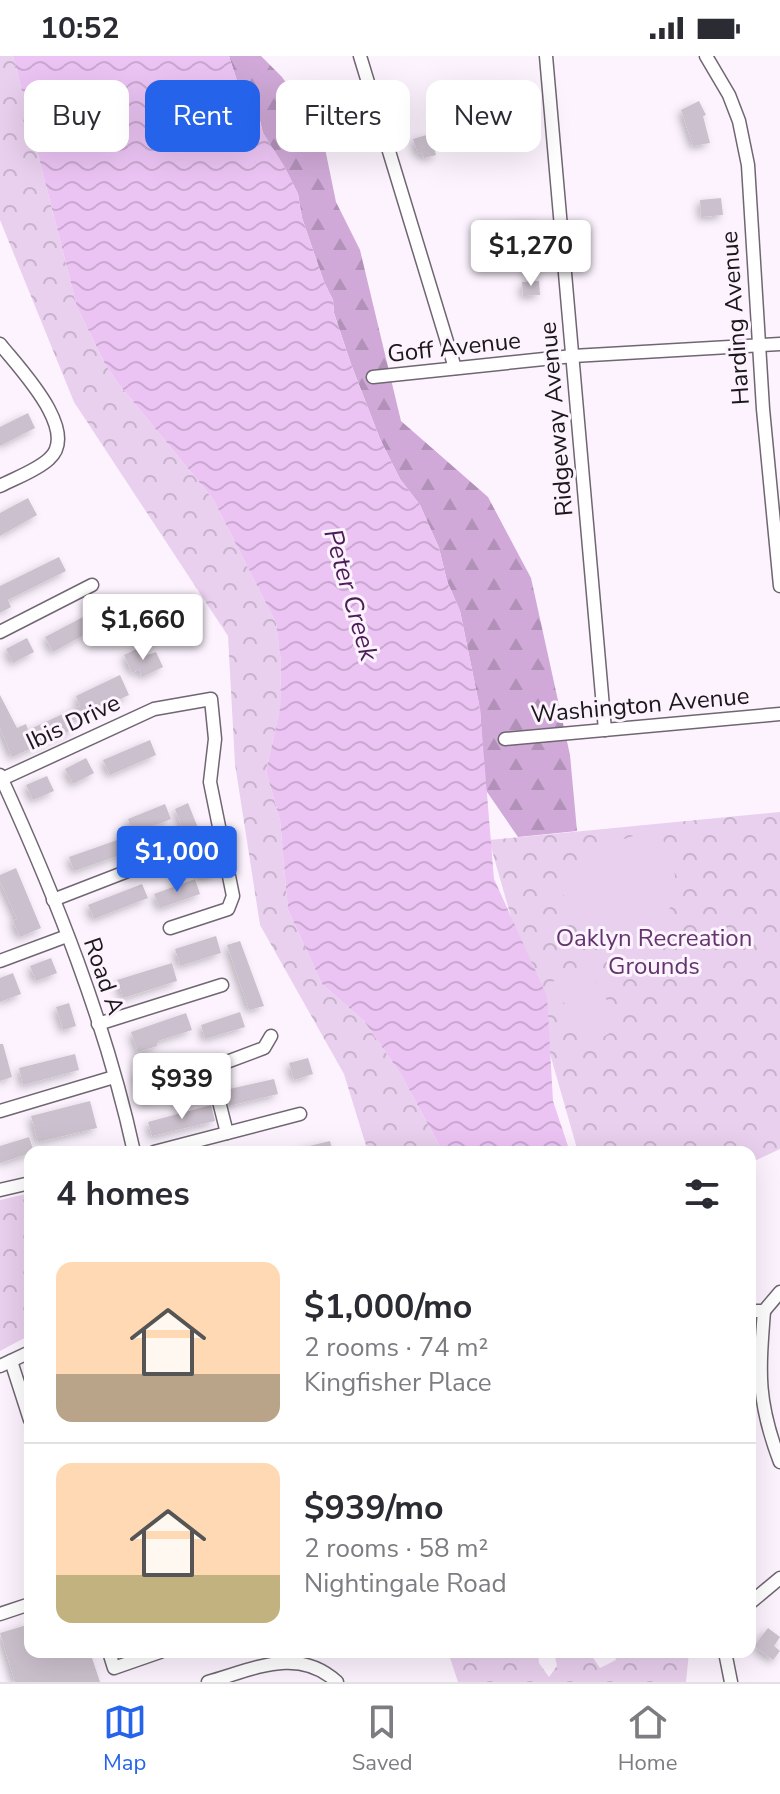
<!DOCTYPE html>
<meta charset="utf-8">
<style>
:root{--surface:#fff;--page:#f7f7f7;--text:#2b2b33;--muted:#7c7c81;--line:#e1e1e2;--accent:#2563eb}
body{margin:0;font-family:"Nunito Sans",sans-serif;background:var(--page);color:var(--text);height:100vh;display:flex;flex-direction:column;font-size:30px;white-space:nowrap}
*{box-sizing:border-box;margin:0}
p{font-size:26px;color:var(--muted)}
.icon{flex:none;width:44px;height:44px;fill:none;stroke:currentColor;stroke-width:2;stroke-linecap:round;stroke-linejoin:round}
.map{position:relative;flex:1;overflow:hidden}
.drawer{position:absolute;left:24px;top:1090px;width:732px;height:512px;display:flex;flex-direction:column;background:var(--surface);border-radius:16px;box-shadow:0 8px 32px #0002}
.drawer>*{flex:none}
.hud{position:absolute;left:24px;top:24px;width:732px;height:72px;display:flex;gap:16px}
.price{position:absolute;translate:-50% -68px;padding:0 18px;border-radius:8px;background:#fff;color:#222;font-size:26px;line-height:52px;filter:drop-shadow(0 2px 4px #0008)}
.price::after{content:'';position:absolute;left:50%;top:48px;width:24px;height:18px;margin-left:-12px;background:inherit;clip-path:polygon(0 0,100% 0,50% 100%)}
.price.selected{background:var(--accent);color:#fff}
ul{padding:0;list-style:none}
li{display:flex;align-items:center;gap:24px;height:200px;padding:0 32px}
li+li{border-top:2px solid var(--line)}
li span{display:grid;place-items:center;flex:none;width:224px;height:160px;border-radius:16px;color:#555}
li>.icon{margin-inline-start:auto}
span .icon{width:96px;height:96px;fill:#fffc;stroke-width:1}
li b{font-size:34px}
h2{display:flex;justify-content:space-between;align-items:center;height:96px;padding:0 32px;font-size:34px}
.pill{padding:0 28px;border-radius:16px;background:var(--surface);box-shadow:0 8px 32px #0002;font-size:28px;line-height:72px}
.pill.selected{background:var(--accent);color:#fff}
.status{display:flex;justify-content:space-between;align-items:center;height:56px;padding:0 40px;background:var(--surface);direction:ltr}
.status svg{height:22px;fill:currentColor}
.menu{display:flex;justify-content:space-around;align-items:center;height:112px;border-top:2px solid var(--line);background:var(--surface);font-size:22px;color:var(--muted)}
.menu a{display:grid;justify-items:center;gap:4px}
.menu .selected{color:var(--accent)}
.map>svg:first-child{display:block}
.forest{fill:url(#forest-firs)}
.park{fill:url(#park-crowns)}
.pitch{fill:#e9d0ee}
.water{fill:url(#water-waves)}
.building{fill:#cbc0cd;filter:url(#shadow)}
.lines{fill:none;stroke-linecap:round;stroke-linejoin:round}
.minor-casing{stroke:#706672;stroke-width:15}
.minor{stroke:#fff;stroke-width:12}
.labels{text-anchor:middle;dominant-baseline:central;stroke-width:6;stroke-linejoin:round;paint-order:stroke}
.street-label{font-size:24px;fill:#1b171b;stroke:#fcf3fe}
.park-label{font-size:24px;fill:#63346d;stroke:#fcf3fe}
.water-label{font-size:26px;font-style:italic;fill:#4b1c55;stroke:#fcf3fe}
</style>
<div class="status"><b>10:52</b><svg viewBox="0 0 49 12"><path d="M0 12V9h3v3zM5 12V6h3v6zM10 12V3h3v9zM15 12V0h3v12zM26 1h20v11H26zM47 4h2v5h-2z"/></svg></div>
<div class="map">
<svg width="780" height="1626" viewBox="0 0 780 1626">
<defs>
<pattern id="forest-firs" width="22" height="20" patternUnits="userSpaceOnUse" patternTransform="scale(2)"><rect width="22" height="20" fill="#d0a9d8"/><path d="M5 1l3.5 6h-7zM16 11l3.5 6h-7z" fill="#b291b9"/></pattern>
<pattern id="park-crowns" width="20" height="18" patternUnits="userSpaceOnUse" patternTransform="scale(2)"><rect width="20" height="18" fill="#e9d0ee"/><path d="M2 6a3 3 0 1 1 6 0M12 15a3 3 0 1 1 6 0" fill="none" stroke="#c7b2cc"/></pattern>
<pattern id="water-waves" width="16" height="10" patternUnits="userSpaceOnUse" patternTransform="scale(2)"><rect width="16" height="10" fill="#ecc4f4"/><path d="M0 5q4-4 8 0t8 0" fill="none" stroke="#caa8d1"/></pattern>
<filter id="shadow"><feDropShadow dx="-3.5" dy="3.5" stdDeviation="4" flood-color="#0004"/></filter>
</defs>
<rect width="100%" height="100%" fill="#fcf3fe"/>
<path class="forest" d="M229,0H261L282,21L322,78L336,146L360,194L401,365L488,441L531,522L570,699L577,775L518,781L485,733L480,653L460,555L447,525L439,492L420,449L400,423L380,383L351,308L334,257L333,244L324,226L302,162L298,138L285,112L263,77L257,52L239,31Z"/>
<g class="park">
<path d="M0,0H13L77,251L104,306L117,326L213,443L276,567L281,606L280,652L266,715L280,764L288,854L322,928L364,965L400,1017L443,1096H368L344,1018L260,869L235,708L228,580L74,346L0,164Z"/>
<path d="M780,756V1093L750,1107V1096H578L489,784Z"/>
<path d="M30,1137V1279L0,1295V1144Z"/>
<path d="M448,1596H538L539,1607L549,1621L557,1610L554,1596H589L600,1612L616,1604L614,1596H689L686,1626H458Z"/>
</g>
<g class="pitch">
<path d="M658,771L674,811L676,830L673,845L652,893L616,917L558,831C567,798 629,782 658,771Z"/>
<path d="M584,907L621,967V970L592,988L585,984L552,926Z"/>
</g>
<path class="water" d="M13,0H229L239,31L254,46L263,77L285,112L298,138L302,162L324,226L333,244L334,257L351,308L380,383L400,423L420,449L439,492L447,525L460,555L480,653L494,823L547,940L553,1045L570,1096H443L400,1017L364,965L322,928L288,854L280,764L266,715L280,652L281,606L276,567L213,443L117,326L104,306L77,251Z"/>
<g class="building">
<path d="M699,45L706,59L703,60L710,87L693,90L681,54Z"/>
<path d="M352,54L356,69L331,76L327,61Z"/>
<path d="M430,78L436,99L424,102L422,97L418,98L413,83Z"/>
<path d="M721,142L723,159L701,161L700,144Z"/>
<path d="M538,164L539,179L514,181L513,166Z"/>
<path d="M539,225L540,239L523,240L522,226Z"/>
<path d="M28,357L35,372L0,390V371Z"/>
<path d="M28,442L37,459L0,480V457Z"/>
<path d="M59,501L66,515L8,544L11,551L0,557V530Z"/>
<path d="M85,560L93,574L53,596L45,581Z"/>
<path d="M27,582L34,596L13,607L6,593Z"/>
<path d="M141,591L145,600L156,596L163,611L142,621L139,613L132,617L124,599Z"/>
<path d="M120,619L129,639L70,666L74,673L12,701L0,672V639L17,672L26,668L28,674L80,650L76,640Z"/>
<path d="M150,684L156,699L110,719L103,704Z"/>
<path d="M86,702L94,717L73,728L65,713Z"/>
<path d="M47,720L54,735L33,744L26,729Z"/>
<path d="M188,747L216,817L201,823L175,753Z"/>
<path d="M165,748L171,763L133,778L128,763Z"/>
<path d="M123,782L129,796L74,815L69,801Z"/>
<path d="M16,812L41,872L20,881L13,865L17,863L0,826V819Z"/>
<path d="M195,823L200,838L160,852L154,838Z"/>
<path d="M142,828L148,842L94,863L88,849Z"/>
<path d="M216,880L221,897L180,910L175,893Z"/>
<path d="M240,885L264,950L249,954L227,889Z"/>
<path d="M51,902L57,917L36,925L30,910Z"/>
<path d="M172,907L177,925L123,942L117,924Z"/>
<path d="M13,917L21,938L0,946V922Z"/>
<path d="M69,947L76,970L63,974L56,951Z"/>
<path d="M240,956L245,971L205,983L201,969Z"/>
<path d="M186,957L192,974L158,985L157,990L138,996L131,976Z"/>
<path d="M0,988H3L12,1021L0,1025Z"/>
<path d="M75,998L79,1014L23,1029L19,1012Z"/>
<path d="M308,1002L313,1018L294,1024L289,1007Z"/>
<path d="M148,1013L157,1040L144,1044L135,1017Z"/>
<path d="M274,1023L278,1038L229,1050L225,1034Z"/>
<path d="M90,1045L97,1072L38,1086L31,1060Z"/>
<path d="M211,1049L215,1065L152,1080L148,1066Z"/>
<path d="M29,1081L34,1096L0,1107V1090Z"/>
<path d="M330,1085L333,1096H302L301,1092Z"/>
<path d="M30,1568V1596H90L100,1626H15L0,1577Z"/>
<path d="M768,1572L780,1581L774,1590L780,1595L773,1604L754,1590Z"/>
</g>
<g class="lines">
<defs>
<g id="minor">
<path d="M360,0L455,312"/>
<path d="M546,0L605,674"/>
<path d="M706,0L729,39L739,65L748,109L763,353L780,530"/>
<path d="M0,288C18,311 81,375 49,403C36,415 15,422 0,430"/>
<path d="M373,321L573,300L780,288"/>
<path d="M0,576L92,529"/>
<path d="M505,683L780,658"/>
<path d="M0,719C55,839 106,967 134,1096"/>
<path d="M2,723L154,653L211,643L215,683L210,726L233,840L228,853L170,872"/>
<path d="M53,844L177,796"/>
<path d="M0,905L67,880"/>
<path d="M98,968L222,929"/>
<path d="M0,1055L114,1021"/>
<path d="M227,1077L211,1014L216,1010L264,992L271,980"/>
<path d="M154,1096L300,1058"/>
<path d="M0,1134L30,1127"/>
<path d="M750,1255H764L780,1236"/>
<path d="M764,1255C759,1319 757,1345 780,1406"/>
<path d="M11,1305L30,1364"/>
<path d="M0,1310L30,1296"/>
<path d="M750,1547L780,1522"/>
<path d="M0,1558L30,1548"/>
<path d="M109,1596L114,1612L160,1596"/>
<path d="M725,1596L731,1626"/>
<path d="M208,1626C254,1613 298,1590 337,1626"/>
</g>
</defs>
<use href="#minor" class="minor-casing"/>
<use href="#minor" class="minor"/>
</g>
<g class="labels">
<g class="street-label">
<text transform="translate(735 262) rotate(-94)">Harding Avenue</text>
<text transform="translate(454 291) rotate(-6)">Goff Avenue</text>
<text transform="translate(556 363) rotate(-95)">Ridgeway Avenue</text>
<text transform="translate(640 649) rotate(-5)">Washington Avenue</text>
<text transform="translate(73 666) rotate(-25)">Ibis Drive</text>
<text transform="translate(104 920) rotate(71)">Road A</text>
</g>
<g class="park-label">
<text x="654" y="882">Oaklyn Recreation<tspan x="654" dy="28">Grounds</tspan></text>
</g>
<g class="water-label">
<text transform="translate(351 539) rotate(74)">Peter Creek</text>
</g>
</g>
</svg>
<b class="price" style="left:531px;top:232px">$1,270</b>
<b class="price" style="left:143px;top:606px">$1,660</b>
<b class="price selected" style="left:177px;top:838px">$1,000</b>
<b class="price" style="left:182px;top:1065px">$939</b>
<div class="hud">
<a class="pill">Buy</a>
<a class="pill selected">Rent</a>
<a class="pill">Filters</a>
<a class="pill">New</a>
</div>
<section class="drawer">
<h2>4 homes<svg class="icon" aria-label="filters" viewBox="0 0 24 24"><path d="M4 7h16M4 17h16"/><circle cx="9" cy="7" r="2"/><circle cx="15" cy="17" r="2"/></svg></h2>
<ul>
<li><span style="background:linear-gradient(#ffd9b3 70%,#b9a48a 0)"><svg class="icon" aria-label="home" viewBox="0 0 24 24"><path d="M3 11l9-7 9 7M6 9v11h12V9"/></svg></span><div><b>$1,000/mo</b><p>2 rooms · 74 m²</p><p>Kingfisher Place</p></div></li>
<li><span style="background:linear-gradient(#ffd9b3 70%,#c2b280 0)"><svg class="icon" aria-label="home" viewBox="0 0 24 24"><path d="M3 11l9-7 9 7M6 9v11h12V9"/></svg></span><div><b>$939/mo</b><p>2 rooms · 58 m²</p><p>Nightingale Road</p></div></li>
</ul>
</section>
</div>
<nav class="menu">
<a class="selected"><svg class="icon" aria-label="map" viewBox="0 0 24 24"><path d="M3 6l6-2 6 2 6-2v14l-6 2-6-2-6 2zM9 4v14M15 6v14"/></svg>Map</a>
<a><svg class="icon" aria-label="saved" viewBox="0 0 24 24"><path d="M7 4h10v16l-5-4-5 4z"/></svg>Saved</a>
<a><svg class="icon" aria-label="home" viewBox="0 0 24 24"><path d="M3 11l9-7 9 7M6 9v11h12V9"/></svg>Home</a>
</nav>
